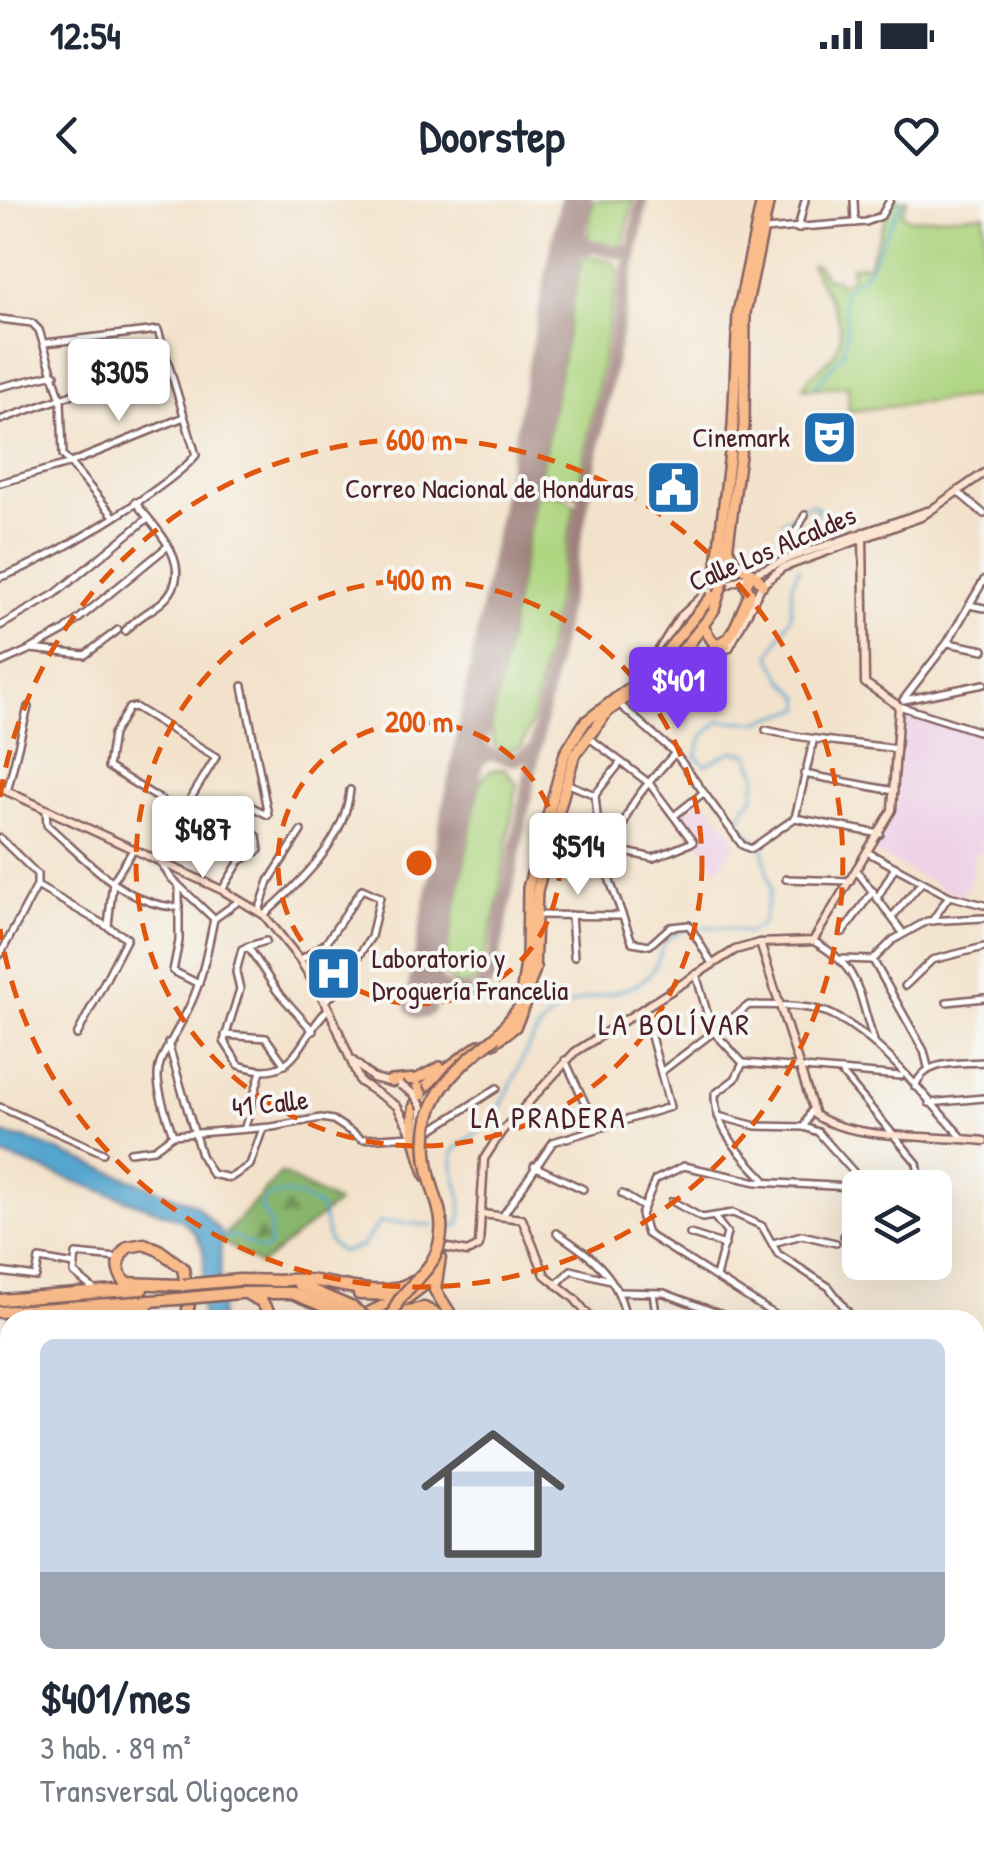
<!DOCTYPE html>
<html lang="es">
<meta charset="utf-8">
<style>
:root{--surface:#fff;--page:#f2f2f3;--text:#1f2937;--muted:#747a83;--accent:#7c3aed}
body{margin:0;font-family:"Patrick Hand",sans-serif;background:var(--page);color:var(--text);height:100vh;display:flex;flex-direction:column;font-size:38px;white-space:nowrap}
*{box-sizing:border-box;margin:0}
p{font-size:32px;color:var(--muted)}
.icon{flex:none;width:55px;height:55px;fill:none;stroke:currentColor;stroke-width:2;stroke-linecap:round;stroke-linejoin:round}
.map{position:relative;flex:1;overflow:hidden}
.side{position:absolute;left:0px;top:1110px;width:985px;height:552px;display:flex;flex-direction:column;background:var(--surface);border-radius:30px 30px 0 0;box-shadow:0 10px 40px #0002}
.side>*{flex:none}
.controls{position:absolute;left:842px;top:970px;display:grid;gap:20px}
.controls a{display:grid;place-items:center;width:110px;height:110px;border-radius:15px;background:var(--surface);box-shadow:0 10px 40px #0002;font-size:50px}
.price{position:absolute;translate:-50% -85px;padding:0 22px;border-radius:10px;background:#fff;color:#222;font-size:32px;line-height:65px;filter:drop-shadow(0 2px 5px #0008)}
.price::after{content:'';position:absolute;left:50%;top:60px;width:30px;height:22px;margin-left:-15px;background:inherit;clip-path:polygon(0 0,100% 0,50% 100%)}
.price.on{background:var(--accent);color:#fff}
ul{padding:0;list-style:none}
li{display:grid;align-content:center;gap:20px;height:530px;padding:0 40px}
li span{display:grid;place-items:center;height:310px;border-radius:15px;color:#555}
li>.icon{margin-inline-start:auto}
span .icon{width:180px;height:180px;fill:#fffc;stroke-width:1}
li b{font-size:42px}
.status{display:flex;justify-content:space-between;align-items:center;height:70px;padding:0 50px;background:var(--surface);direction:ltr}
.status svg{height:28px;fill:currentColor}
header{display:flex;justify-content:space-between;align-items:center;height:130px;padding:0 40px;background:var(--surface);font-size:45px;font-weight:800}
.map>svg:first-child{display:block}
.built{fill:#eed0e7}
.grass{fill:#acd47e;stroke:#7b7a54;stroke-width:2.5}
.forest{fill:url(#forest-firs);stroke:#6a6a4c;stroke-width:2.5}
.water{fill:#54a6cf;stroke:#4f627d;stroke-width:2.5}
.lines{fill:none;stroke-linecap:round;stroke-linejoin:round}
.stream{stroke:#54a6cf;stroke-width:2.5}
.taxiway{stroke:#9e807b;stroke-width:12}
.runway{stroke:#9e807b;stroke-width:32}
.street-casing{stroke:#856363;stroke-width:10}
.secondary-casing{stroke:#856363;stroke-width:11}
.primary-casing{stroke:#856363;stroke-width:14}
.highway-casing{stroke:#856363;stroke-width:15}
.street{stroke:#fff;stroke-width:5}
.secondary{stroke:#fde4d1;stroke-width:6}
.primary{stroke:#fabc8b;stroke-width:9}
.highway{stroke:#fabc8b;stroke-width:10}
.secondary-bridge-casing{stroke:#856363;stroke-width:11;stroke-linecap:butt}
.primary-bridge-casing{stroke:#856363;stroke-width:14;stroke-linecap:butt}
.highway-bridge-casing{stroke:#856363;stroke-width:15;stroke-linecap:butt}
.secondary-bridge{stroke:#fde4d1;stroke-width:6}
.primary-bridge{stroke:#fabc8b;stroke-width:9}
.highway-bridge{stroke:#fabc8b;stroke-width:10}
.ring{fill:none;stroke:#e0560e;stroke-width:5;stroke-dasharray:18 12}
.labels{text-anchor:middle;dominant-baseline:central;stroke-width:8;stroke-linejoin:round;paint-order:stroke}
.poi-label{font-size:28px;fill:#4a1f2b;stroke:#f6f6f2;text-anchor:end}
.street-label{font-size:28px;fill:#4a1f2b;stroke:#f6f6f2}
.neighbourhood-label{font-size:30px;letter-spacing:2.5px;fill:#4a1f2b;stroke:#f6f6f2}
.centre{fill:#e0560e;stroke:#f6f6f2;stroke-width:5}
.ring-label{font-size:30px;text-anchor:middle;font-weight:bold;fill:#e0560e;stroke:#f6f6f2;stroke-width:8;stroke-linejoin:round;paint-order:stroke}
</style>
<div class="status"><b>12:54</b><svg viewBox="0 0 49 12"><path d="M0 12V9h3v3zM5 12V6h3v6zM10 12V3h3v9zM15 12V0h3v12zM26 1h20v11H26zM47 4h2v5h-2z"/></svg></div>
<header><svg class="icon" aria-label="back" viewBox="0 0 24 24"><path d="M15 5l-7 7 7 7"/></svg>Doorstep<svg class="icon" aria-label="heart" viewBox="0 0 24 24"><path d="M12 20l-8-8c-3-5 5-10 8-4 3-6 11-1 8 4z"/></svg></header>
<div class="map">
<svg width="984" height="1661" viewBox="0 0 984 1661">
<defs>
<pattern id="forest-firs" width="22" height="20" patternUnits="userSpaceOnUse" patternTransform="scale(2.5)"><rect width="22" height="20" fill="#89b66d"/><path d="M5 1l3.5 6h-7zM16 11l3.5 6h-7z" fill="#72935a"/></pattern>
</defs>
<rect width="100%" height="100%" fill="#f6f6f2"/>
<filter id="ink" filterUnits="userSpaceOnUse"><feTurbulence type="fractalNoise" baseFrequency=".01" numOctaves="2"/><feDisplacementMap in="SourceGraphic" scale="20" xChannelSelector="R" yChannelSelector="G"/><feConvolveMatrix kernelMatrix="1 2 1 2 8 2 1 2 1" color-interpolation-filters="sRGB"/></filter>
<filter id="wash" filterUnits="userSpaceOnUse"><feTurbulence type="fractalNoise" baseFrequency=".0048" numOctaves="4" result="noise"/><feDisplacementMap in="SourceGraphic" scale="40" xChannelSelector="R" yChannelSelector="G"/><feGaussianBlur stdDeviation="2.25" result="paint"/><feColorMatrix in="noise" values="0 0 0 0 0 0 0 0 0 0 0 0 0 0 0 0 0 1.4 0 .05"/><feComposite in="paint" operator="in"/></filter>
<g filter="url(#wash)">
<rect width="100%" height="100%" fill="#f3e2cb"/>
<g class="built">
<path d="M901,508L984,535L983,652L974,653L972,678L961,698L874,652L896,608Z"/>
<path d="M704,598L737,641L717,670L680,615Z"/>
</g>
<g class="grass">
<path d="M593,0H633L623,45L613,47L588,39Z"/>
<path d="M892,0H907L902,14L910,19L984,14V196L849,211L848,186L803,189C806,177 814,174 823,166C860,133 828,102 811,65H817L826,78L837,79L838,86L852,77L851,66L868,65Z"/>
<path d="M589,56L613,61L619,71L580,279L571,285L549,280L541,272L581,61Z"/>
<path d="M543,293L559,295L575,305L532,521L522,546L508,551L494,545L491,529L535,300Z"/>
<path d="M504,568L517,584L497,707L479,780L461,787L449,780L444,767L480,582L489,571Z"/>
</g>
<path class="forest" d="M281,973L337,1003L260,1065L220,1040Z"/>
<path class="water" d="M0,934L27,939L195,1004L221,1032L220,1120H202C196,1078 221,1049 180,1019L0,954Z"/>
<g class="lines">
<g class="stream">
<path d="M814,188L843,153L847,132L843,92L867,71L903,0"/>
<path d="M782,322L809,304L818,307L804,350"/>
<path d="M450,1028L459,1025C469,998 450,979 453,952C465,938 483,932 494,917C516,886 525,832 558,811C599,785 652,803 662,746C681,722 721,724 748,733L762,724L771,690L763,648L739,624L746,604L753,599L757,575L749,554L732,551L706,565L696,557L702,537L720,521L757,522L802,508L801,497L783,479L770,455L791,416L792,384L799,368"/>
<path d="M219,1036L236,1037L263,1051L270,1046V1023L261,1008L263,1000C284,987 301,996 321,1008L329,1042L341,1052L361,1047L380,1022L434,1025"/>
</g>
<g class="taxiway">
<path d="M573,19L585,44L621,53L633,47"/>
<path d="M563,71L573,52L591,47"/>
<path d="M526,260C531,286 553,286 576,291L587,283"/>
<path d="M518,302L530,288L545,285"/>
<path d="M473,533C481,555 495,556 515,560L533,550"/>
<path d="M465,573L475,561L491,555"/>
<path d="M428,764C432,790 451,792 474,793L490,780L642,0"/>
</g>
<path class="runway" d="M421,803L576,0"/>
</g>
</g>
<g filter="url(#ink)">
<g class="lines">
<defs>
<g id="street">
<path d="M854,0L855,23"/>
<path d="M798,29L805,0"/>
<path d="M764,30L866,22L881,16L890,0"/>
<path d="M0,119L32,123L39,130L61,200L63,255L113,315"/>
<path d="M0,187L55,174"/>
<path d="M0,220L168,161"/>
<path d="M0,283L68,264L184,217"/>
<path d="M959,293L984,314"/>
<path d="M792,357L790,343L805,315"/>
<path d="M0,377C40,366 171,287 196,255L158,130L45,143"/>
<path d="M969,405L984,408"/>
<path d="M0,426L55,394L148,318"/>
<path d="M125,431C134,419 150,412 162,402C199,369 157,330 135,302"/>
<path d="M948,443L984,450"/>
<path d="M31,449L64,431L168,346"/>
<path d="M0,463L31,449L85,455L118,430"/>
<path d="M903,500L947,443L984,380"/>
<path d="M904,500L984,484"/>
<path d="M619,504L675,553L742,645L751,649L795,618L813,542"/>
<path d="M899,506L984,533"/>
<path d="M766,530C810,541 851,542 897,549"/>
<path d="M588,537L649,583L693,642L653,658L621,651C617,610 650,582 675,553"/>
<path d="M804,574L894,591"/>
<path d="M566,583L595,595L601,656L632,742L650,745L670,727L689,725L711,762"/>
<path d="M7,592L28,507"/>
<path d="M595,595L621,562"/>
<path d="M46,610L47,625C85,658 126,707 179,707"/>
<path d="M182,613L216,557L135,507L129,508L113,534L108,567L182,613L183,622"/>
<path d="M675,615L703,593"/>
<path d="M795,618L880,634"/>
<path d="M0,638L37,674V686"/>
<path d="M869,653L949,696L984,705"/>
<path d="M157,660L183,622L248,605L268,615L243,486"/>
<path d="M161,663L171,678L214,719"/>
<path d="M857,671L903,733"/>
<path d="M786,679L850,681"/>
<path d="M37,686L127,738L77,835"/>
<path d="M179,686V741L173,771L199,784"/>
<path d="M222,690L240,661L259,650L257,636"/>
<path d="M879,695L895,667"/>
<path d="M259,711L269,681L301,631"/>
<path d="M264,715C300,683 345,641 350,590"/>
<path d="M538,715L620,716"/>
<path d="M571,715L574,757"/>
<path d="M892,717L922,682"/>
<path d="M932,721L949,696"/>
<path d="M108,726L113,681L133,650"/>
<path d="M843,732L873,691"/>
<path d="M813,741C863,768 858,796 875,844"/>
<path d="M246,747L266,741"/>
<path d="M0,755L37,686"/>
<path d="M842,759L873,760L893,740L927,721L984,718"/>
<path d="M300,760L326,743L362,689L380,697L371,737L333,795L324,801"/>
<path d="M873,760L924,851L928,867"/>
<path d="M696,774L712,830L743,863L735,879L715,894C714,928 743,957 765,980"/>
<path d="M905,786L932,760L984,747"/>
<path d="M947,802L984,798"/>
<path d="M313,831L277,791L249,748L242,749L236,772L240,789L224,841L239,865C296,885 297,841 328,809"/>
<path d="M225,835L266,838L285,865"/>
<path d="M168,843L201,955L212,974L230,978L250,965L263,928"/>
<path d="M565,860L597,929"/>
<path d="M743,863L901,876"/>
<path d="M840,871L917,963L919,974L912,988"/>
<path d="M661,872L749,805C774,806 811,804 833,815C884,841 924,897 962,937"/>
<path d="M915,887C924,859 958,864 984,862"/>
<path d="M929,903L984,898"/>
<path d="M0,907L103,953"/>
<path d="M718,916L756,926L804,927L818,932L866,986"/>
<path d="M245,927L261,871"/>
<path d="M804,927L811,911"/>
<path d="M430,931L497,888"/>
<path d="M173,935C145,855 159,872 191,803C203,777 208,747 214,719L239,701"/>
<path d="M130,952L154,949L173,935L272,927L321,918L333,920L362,939L413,936"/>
<path d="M534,966L583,989"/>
<path d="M622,994L643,1007"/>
<path d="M672,1001L702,1018L733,1013L762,1026L778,1054L829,1087L854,1120"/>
<path d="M504,1014L553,942L670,907L644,810"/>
<path d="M715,1018L727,1033L716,1077"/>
<path d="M557,1033C592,1057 619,1075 626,1120"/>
<path d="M690,1034L725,1045"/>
<path d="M844,1036L860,1040"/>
<path d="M773,1043L802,1035L836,1043"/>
<path d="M0,1072L36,1077L39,1059L75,1065"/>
<path d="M556,1085L571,1070L610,1080"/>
<path d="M97,1092L74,1073L76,1054L118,1058"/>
<path d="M619,1092L664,1093L736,1120"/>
<path d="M653,1093L657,1120"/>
<path d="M59,1120H111"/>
<path d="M783,1120L647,1034L641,1015L655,980L684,966L757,982L871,988"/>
<path d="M6,1124H10"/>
<path d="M975,1256H984"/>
<path d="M0,1332H10"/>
<path d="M975,1358L984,1360"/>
<path d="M975,1424L984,1432"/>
<path d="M0,1438L10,1418"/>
<path d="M975,1455L984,1433"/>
<path d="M975,1516L984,1519"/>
<path d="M0,1519L10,1523"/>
<path d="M984,1524L978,1543L984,1555"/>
<path d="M975,1587L984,1589"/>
<path d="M0,1619L10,1616"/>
<path d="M112,1652L113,1661"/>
<path d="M222,1652L231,1661"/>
<path d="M419,1652L421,1661"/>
<path d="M452,1652L454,1661"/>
<path d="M909,1652L912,1661"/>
<path d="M13,1661L42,1652"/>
<path d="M48,1661V1652"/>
<path d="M252,1661L254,1652"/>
<path d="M616,1661L617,1652"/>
<path d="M634,1661L636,1652"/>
</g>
<g id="secondary">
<path d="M645,472L679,418L704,395L792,357L927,311"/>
<path d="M646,487L729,448L762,385L782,368L921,317L984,273"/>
<path d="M0,588L222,690L264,715L300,760L329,809L360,882L397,906L412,934"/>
<path d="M760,743L815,915C854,941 938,935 984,941"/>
<path d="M353,861L373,878L393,883"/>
<path d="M421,933L422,907"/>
<path d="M482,1014L522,1019L545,1075L575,1099L592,1120"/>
<path d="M443,1047L467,1052L479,1046L484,959L502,931L575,852L735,750L760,743L813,741L892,610L899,506L865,483L863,332"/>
<path d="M681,1661L695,1652"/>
</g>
<g id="primary">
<path d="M729,351C735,370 756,369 762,385"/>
<path d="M723,381L744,226L745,113L769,0"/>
<path d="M715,382L733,226L738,113L762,0"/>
<path d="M704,428L715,445L729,438L736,425L750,393L746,386L749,378"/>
<path d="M683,465L726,445"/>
<path d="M534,772L537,691L574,556L607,512L678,460L714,410"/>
<path d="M521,796L527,756L528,688L565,553L585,522L672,455L703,411"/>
<path d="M494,843L515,827L531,792"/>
<path d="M390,881L417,879L440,867"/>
<path d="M426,976C398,894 415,892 479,845"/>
<path d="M392,1110L425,1085L436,1065"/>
<path d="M361,1116L401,1097"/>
<path d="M162,1661V1652"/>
</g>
<g id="highway">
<path d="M496,837L521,806L535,768"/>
<path d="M440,1057L435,1090L454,1120"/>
<path d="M239,1080L283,1081"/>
<path d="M280,1081C324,1072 373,1106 413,1081"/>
<path d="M179,1085L126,1083C115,1070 116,1058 128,1047L144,1044L159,1050L183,1068L189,1103L186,1120"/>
<path d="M299,1085L353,1108"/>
<path d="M239,1093H292L346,1115"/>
<path d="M359,1094L396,1095"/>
<path d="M249,1095L261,1101L274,1120"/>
<path d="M0,1100L142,1089"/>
<path d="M0,1112L177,1099"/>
<path d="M378,1117L424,1108L447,1120"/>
<path d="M125,1120L148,1104"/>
<path d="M737,1652L743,1661"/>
<path d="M750,1652L755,1661"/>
</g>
</defs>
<use href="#street" class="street-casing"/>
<use href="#secondary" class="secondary-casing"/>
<use href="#primary" class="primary-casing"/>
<use href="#highway" class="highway-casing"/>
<use href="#street" class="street"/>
<use href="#secondary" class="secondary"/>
<use href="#primary" class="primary"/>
<use href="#highway" class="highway"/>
<defs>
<path id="secondary-bridge" d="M400,885L414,894L422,907"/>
<g id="primary-bridge">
<path d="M714,410L723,381"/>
<path d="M683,465L670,466L664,454L712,396"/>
<path d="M418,887L422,895"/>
</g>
<g id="highway-bridge">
<path d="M183,1085L239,1080"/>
<path d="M177,1099L239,1093"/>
<path d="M353,1108L369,1120"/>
<path d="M346,1115L353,1120"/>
<path d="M392,1120C394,1090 431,1078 439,1045C446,1019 436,1002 430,978C413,907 445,876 496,837"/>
</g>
</defs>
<use href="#secondary-bridge" class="secondary-bridge-casing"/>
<use href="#primary-bridge" class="primary-bridge-casing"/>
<use href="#highway-bridge" class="highway-bridge-casing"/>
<use href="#secondary-bridge" class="secondary-bridge"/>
<use href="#primary-bridge" class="primary-bridge"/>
<use href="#highway-bridge" class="highway-bridge"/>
</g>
</g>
<g class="ring">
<circle cx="419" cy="663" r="141"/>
<circle cx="419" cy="663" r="283"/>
<path d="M0 597A424 424 0 1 1 0 729"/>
</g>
<defs>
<symbol id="theatre-square" viewBox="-11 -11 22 22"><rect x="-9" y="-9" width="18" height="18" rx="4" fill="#1f6fb2" stroke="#f6f6f2"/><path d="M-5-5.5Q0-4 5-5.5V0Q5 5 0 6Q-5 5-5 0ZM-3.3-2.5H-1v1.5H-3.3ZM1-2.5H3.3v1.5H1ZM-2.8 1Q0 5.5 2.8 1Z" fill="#fff"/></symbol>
<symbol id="civic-square" viewBox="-11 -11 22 22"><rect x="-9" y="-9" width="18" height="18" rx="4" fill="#1f6fb2" stroke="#f6f6f2"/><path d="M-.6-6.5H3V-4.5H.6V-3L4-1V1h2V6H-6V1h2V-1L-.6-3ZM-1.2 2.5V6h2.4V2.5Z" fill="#fff"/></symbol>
<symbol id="hospital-square" viewBox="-11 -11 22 22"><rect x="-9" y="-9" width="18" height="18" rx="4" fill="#1f6fb2" stroke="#f6f6f2"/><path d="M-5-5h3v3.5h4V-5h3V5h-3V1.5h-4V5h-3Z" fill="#fff"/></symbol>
</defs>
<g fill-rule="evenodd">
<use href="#theatre-square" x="798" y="206" width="63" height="63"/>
<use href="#civic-square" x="642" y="256" width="63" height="63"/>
<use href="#hospital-square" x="302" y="742" width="63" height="63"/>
</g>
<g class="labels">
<g class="poi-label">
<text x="790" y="237">Cinemark</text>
<text x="634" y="288">Correo Nacional de Honduras</text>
<text x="372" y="758" text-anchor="start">Laboratorio y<tspan x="372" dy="32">Droguería Francelia</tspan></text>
</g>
<g class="street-label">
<text transform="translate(772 348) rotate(-23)">Calle Los Alcaldes</text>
<text transform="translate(270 903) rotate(-6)">41 Calle</text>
</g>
<g class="neighbourhood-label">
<text x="675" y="824">LA BOLÍVAR</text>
<text x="549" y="917">LA PRADERA</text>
</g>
</g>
<circle cx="419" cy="663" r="15" class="centre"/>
<g class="ring-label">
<text x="419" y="250">600 m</text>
<text x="419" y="390">400 m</text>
<text x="419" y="532">200 m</text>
</g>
</svg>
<div class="controls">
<a><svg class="icon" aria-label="layers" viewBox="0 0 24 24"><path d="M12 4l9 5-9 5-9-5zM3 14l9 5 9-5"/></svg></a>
</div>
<b class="price" style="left:119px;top:224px">$305</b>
<b class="price on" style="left:678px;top:532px">$401</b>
<b class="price" style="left:203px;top:681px">$487</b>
<b class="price" style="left:578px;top:698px">$514</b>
<section class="side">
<ul>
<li><span style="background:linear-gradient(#c9d6e8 75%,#9aa5b1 0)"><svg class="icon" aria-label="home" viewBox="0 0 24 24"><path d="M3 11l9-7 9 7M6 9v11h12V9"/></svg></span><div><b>$401/mes</b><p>3 hab. · 89 m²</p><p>Transversal Oligoceno</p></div></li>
</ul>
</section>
</div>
